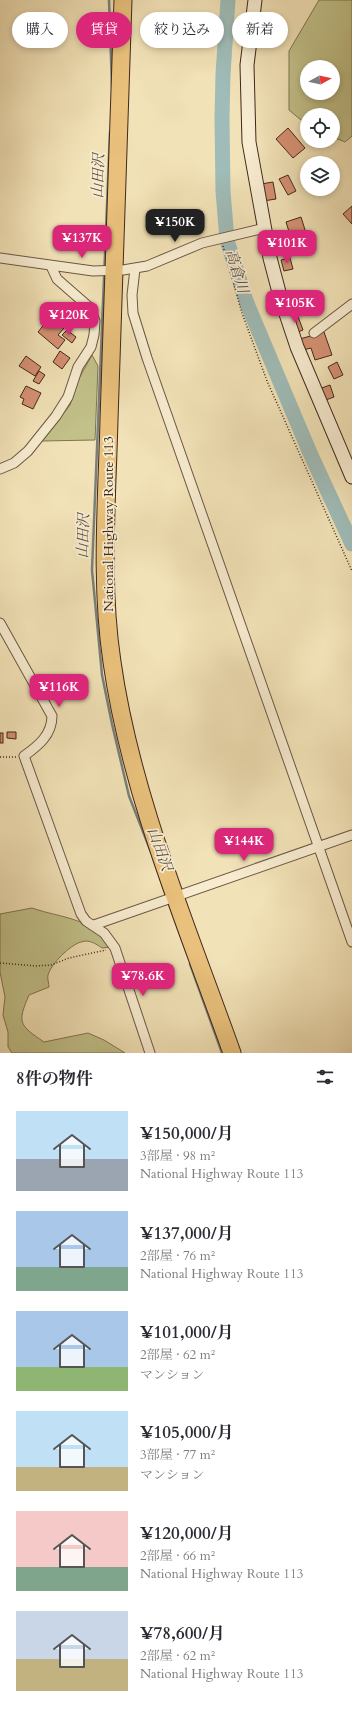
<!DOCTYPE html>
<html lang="ja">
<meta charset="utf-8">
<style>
:root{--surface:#fff;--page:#f7f7f7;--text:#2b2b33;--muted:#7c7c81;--accent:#db2777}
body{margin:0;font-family:Cardo,"Noto Serif JP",serif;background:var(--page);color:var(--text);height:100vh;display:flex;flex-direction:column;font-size:15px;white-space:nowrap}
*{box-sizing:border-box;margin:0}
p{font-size:13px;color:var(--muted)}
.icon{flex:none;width:22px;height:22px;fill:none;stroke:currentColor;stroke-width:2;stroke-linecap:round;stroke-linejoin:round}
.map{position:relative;height:1053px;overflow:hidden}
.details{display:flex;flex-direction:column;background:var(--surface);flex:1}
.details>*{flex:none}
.top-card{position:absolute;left:12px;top:12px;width:328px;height:36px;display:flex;gap:8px}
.needle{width:26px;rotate:82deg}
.controls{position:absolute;left:300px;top:60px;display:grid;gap:8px}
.controls a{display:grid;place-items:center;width:40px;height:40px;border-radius:50%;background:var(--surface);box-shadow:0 2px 6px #0003;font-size:20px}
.price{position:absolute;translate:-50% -34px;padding:0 9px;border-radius:8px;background:var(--accent);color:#fff;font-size:13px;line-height:26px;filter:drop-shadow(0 1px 2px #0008)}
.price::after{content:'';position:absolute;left:50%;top:24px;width:12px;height:9px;margin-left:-6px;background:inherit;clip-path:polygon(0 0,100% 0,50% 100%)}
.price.selected{background:#222;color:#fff}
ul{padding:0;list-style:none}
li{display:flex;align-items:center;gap:12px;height:100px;padding:0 16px}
li span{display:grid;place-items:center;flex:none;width:112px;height:80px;border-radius:0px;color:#555}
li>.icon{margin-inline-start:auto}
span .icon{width:48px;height:48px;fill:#fffc;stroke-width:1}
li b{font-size:17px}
h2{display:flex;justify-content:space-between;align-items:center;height:48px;padding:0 16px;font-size:17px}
.pill{padding:0 14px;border-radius:18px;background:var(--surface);box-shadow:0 2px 6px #0003;font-size:14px;line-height:36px}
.pill.selected{background:var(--accent);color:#fff}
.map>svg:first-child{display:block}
.green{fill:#c2c189;stroke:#807454;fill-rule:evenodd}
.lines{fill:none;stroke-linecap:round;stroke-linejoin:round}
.stream{stroke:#79807a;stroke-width:2.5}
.river{stroke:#9fbcb8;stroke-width:15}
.building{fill:#d69073;stroke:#3f271e}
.street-casing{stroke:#6c5644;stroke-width:11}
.secondary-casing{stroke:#3f271e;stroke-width:15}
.highway-casing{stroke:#3f271e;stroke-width:19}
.path{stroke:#3f271e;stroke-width:1.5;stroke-dasharray:1 2;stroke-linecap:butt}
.street{stroke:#f7ecd0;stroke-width:9}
.secondary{stroke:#f7ecd0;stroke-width:13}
.highway{stroke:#e9c17c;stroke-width:17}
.labels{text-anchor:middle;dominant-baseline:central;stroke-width:3.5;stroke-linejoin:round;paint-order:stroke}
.street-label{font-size:14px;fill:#3f271e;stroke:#f7ecd0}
.water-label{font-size:15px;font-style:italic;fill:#574c44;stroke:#f7ecd0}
</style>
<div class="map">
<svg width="352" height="1053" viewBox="0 0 352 1053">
<rect width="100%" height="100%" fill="#f2e2b7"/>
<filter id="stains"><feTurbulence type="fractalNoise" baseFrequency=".005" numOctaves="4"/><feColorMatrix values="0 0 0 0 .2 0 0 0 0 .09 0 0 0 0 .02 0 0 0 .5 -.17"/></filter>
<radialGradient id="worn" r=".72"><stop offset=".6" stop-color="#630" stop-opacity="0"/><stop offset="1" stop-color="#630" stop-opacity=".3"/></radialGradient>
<g class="green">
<path d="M319,0H352V136L345,142L333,137V115H307V125L289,110V51ZM307,67H333V93H307Z"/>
<path d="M92,355L98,366L95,440L42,441L70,405L77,382Z"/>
<path d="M32,908C64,919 88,916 111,947L102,948C96,944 89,939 81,942C70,945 51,964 48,975C47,978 49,984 49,987L29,995C17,1023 19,1025 44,1042L88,1033L104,1040L125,1053H12L8,1047V1032L3,1015L5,997L0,972V914Z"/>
</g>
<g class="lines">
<g class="stream">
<path d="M109,0L112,87"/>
<path d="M110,132L92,570L102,675L112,724L129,796L151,852"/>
<path d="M190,964L222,1053"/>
</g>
<path class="river" d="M228,0L223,74L222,118L223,191L227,240L246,301L310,453L352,544"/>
</g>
<g class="building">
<path d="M288,128L305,148L293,158L276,139Z"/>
<path d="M288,175L296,191L288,195L279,179Z"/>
<path d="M273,182L276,199L263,201L261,184Z"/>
<path d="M352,206V224L343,214Z"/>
<path d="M301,217L306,233L291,238L286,222Z"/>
<path d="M290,258L293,269L284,271L281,260Z"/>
<path d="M297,314L303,330L293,334L287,317Z"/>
<path d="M46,322L53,328L58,323L64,328L58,335L65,340L58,349L38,332Z"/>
<path d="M67,330L76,337L72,343L62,335Z"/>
<path d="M324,332L332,355L315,360L311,348L303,350L300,339Z"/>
<path d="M60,351L70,358L62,369L53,362Z"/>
<path d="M26,356L41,367L35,376L19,366Z"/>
<path d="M337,362L343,375L334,379L328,367Z"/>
<path d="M39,371L45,375L39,384L33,381Z"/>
<path d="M330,385L334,397L323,401L319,389Z"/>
<path d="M26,386L41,393L33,409L22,404L24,399L20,397Z"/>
<path d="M7,732H16V739L7,738Z"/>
<rect x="0" y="733" width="3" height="10"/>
</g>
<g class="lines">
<defs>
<g id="street">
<path d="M0,258L93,271L123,270L147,266L202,243L265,228"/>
<path d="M135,269L132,295L133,313L147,358L352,942"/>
<path d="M314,333L352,304"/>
<path d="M0,469L14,463L28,451L56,416L68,397L78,367L91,347L94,335L95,321L89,307L57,279L51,266"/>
<path d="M0,623L52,716C52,735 38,746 24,756L81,914L86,921L104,933L115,948L150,1053"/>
<path d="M94,925L352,835"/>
</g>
<path id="secondary" d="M255,0L247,65L249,142L270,258L280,296L297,347L352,477"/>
<path id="highway" d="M123,0C119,140 113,280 109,420C107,500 100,582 112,662C131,796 187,926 232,1053"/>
</defs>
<use href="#street" class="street-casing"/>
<use href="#secondary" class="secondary-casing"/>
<use href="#highway" class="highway-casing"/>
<g class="path">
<path d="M223,246L242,313L267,381L352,571"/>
<path d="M0,757H16"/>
<path d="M0,963L36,966L51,965L69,958L106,950"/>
</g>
<use href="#street" class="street"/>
<use href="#secondary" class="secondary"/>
<use href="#highway" class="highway"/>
</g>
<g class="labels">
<g class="street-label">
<text transform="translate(108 524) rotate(-90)">National Highway Route 113</text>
</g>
<g class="water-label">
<text transform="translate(98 176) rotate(-88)">山田沢</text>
<text transform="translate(237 271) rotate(73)">高倉川</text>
<text transform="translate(83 536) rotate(-88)">山田沢</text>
<text transform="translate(160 849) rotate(70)">山田沢</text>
</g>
</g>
<rect width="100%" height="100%" filter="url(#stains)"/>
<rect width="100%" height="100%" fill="url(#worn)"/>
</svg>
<div class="controls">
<a><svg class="needle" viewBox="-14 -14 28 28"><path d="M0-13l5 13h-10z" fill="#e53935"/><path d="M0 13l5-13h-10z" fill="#7c7c81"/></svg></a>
<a><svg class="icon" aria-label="locate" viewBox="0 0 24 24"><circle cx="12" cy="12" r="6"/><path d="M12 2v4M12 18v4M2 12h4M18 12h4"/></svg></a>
<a><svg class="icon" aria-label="layers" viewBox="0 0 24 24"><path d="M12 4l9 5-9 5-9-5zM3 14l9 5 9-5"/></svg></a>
</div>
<b class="price selected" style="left:175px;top:243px">¥150K</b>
<b class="price" style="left:82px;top:259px">¥137K</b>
<b class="price" style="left:287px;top:264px">¥101K</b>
<b class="price" style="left:295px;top:324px">¥105K</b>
<b class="price" style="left:69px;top:336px">¥120K</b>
<b class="price" style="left:59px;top:708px">¥116K</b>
<b class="price" style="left:244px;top:862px">¥144K</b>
<b class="price" style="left:143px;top:997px">¥78.6K</b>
<div class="top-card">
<a class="pill">購入</a>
<a class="pill selected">賃貸</a>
<a class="pill">絞り込み</a>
<a class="pill">新着</a>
</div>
</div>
<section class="details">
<h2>8件の物件<svg class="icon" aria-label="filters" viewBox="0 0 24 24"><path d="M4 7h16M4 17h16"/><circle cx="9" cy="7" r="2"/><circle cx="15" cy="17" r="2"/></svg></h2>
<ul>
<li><span style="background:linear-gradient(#bfe0f5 60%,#9aa5b1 0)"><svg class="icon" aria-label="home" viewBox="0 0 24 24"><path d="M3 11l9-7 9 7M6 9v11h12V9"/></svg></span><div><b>¥150,000/月</b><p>3部屋 · 98 m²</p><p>National Highway Route 113</p></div></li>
<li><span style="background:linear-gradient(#a9c7e8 70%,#7fa58c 0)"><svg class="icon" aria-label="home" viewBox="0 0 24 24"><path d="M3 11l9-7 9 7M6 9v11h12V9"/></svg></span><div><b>¥137,000/月</b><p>2部屋 · 76 m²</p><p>National Highway Route 113</p></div></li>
<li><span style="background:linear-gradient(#a9c7e8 70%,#8fb573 0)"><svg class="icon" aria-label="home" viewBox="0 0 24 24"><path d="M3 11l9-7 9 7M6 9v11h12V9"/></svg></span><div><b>¥101,000/月</b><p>2部屋 · 62 m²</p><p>マンション</p></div></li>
<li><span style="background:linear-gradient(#bfe0f5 70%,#c2b280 0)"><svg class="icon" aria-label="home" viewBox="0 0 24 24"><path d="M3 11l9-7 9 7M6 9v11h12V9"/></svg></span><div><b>¥105,000/月</b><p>3部屋 · 77 m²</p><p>マンション</p></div></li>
<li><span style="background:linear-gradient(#f6c9c9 70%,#7fa58c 0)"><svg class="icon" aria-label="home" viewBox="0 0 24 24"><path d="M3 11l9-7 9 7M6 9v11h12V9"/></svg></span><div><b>¥120,000/月</b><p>2部屋 · 66 m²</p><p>National Highway Route 113</p></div></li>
<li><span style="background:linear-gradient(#c9d6e8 60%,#c2b280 0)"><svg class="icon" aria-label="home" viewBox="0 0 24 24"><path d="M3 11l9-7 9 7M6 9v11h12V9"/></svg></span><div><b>¥78,600/月</b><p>2部屋 · 62 m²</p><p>National Highway Route 113</p></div></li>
</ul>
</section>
